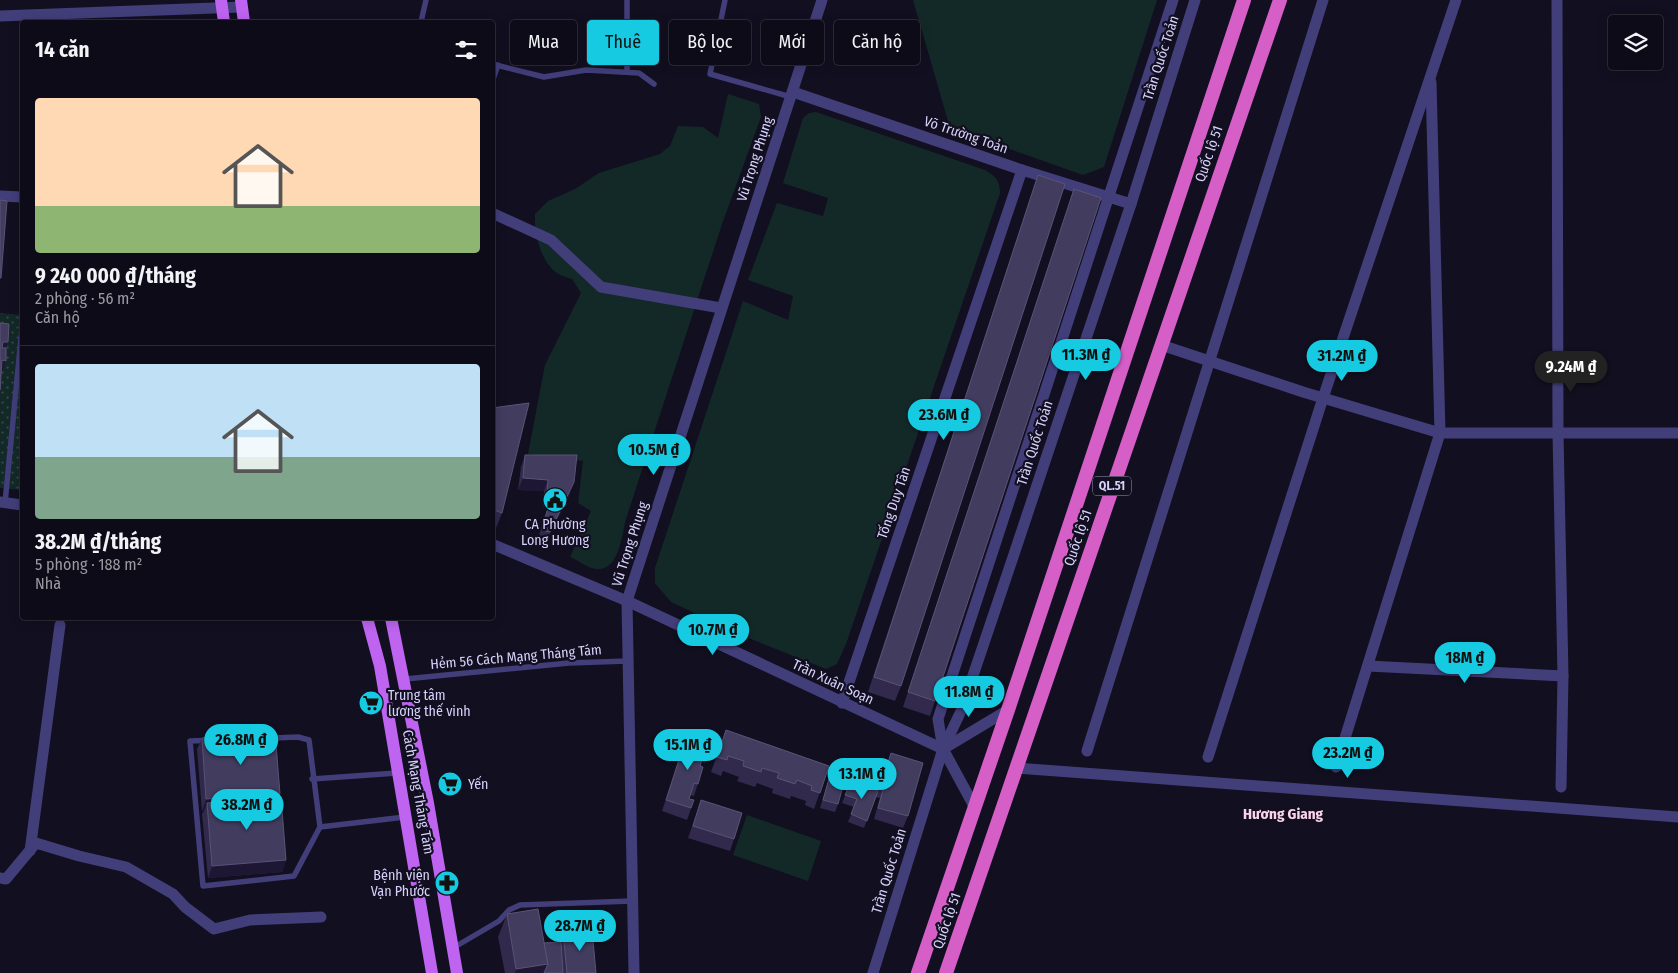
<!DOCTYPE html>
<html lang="vi">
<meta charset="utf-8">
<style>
:root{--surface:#0e0b18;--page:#171421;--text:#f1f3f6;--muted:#9b9ba2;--line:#2e2b37;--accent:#16cae2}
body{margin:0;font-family:"Fira Sans Condensed",sans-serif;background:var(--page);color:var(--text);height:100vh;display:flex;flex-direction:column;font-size:19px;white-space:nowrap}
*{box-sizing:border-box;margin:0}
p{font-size:16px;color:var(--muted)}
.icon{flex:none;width:28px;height:28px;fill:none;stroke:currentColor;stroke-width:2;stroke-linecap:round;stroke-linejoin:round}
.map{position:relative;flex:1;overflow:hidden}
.sheet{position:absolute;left:20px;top:20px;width:475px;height:600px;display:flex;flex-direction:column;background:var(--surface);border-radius:5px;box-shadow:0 2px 12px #0003,0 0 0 1px var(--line)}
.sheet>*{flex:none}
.top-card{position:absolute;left:510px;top:20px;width:475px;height:45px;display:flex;gap:10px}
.controls{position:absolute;left:1608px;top:15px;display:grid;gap:10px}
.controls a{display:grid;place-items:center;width:55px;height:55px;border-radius:5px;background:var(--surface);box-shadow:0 2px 12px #0003,0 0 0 1px var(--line);font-size:25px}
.price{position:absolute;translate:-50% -42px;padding:0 11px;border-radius:18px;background:var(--accent);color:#111;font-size:16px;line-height:32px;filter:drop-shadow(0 1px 2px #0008)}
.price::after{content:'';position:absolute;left:50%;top:30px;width:15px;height:11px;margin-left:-8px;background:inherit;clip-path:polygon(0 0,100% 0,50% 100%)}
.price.selected{background:#222;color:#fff}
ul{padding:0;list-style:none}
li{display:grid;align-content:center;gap:10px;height:265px;padding:0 15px}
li+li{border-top:1px solid var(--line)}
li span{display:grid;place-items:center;height:155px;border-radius:5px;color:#555}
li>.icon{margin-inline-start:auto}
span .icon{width:90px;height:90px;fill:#fffc;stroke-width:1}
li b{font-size:21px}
h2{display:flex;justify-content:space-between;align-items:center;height:60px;padding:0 15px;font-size:21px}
.tag{padding:0 18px;border-radius:5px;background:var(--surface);box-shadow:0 2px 12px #0003,0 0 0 1px var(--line);font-size:18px;line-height:45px}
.tag.selected{background:var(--accent);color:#111}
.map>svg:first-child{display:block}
.grass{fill:#132928}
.park{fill:url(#park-dots)}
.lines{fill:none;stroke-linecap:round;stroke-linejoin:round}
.service{stroke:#423e7a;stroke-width:5.5}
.minor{stroke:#423e7a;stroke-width:11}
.primary{stroke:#be64f0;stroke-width:12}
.trunk{stroke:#d65ec7;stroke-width:14}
.wall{fill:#312a4c}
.shaded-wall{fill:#1d1733}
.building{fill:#423c5f;stroke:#5a5377}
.labels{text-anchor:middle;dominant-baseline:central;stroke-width:4.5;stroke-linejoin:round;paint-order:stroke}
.shield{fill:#120f20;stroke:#9c98b9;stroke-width:1}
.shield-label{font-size:12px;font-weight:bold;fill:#d7d2fb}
.street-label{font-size:14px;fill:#d7d2fb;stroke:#120f20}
.poi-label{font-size:14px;fill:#d7d2fb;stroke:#120f20;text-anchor:start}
.neighbourhood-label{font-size:15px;font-weight:bold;fill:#fbd4ec;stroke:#120f20}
</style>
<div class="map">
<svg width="1678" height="973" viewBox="0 0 1678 973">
<defs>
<pattern id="park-dots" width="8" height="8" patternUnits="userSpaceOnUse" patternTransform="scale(1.25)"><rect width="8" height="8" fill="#132928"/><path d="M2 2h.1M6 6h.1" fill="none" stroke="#354748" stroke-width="1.8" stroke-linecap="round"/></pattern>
</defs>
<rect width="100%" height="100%" fill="#120f20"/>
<g class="grass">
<path d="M913,0H1157L1104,167L1083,175L950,128Z"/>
<path d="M728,94L759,104L761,117L722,224L625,522C622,537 618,572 596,569C587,568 578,560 570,557L591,511L578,503L583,461L528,454L545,365L581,293L572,279C567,277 561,276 557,273C540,261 534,233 535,214L548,201L575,189L599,173L660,154L670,146L678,126L703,127L718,138Z"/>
<path d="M816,112L985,170C996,176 1000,181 1000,193L846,644L837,664L826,669L746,637L671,602L655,583V568L743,301L788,320L793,296L748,280L777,203L823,216L828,198L783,183L803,118L809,113Z"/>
<path d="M747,815L821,841L808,881L733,855Z"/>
</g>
<path class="park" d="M0,313L22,315V490L0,488Z"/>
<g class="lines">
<g class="service">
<path d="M627,0V72"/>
<path d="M725,0L710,74L791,97"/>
<path d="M421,22L426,0"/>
<path d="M492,64L544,77L586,70L639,73L654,84"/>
<path d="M492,82L498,65"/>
<path d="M5,503L22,328"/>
<path d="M405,679L569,663L628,661"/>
<path d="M298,737L309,740L320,827L294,876L203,886L190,741Z"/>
<path d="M312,779L397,773"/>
<path d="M320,827L405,817"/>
<path d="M453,948L499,921L509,910L520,905L632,901"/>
</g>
<g class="minor">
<path d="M1557,0L1558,433L1563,676L1561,787"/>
<path d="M0,16L241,7"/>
<path d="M793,92L1022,170L1131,204"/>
<path d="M0,196L22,197"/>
<path d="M492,213L551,240L601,287L721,308"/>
<path d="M1161,345L1303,392L1440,433H1678"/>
<path d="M0,502L22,505"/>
<path d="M492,544L627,601L943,749L974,806"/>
<path d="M1368,666L1563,676"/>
<path d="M842,703L1022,170"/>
<path d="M943,749L938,719L1173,0"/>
<path d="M943,749L1008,710"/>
<path d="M1087,751L1323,0"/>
<path d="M1208,757L1323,398L1456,0"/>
<path d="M1336,767L1440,433L1431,82"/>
<path d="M1016,768L1678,817"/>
<path d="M30,851L60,625"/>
<path d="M0,878L6,879L36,843L79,856L126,867L173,894L185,907L214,929L250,920L321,917"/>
<path d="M634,973L627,601L822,0"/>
<path d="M873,973L943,749L961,711L1009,569L1131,204L1195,0"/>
</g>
<g class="primary">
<path d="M221,0L224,22"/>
<path d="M241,0L244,22"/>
<path d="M367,618L380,666L432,973"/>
<path d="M391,618L428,803L457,973"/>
</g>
<g class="trunk">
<path d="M918,973L1008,710L1244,0"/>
<path d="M946,973L1280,0"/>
</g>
</g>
<g class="wall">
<path d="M1038,175L901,686L895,701L868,692Z"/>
<path d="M1074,189L935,701L930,716L903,707Z"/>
<path d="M492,408L502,513L496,528L492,527Z"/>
<path d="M525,455L570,494L545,544L537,541L548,508L543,506L544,491L518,490L521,467Z"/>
<path d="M726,730L829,766L814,809L805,805L806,801L791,796L790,799L772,793L773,789L757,783L755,787L737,781L739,777L723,771L721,776L711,772Z"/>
<path d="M687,735L712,743L705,763L701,761L700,766L703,767L694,796L690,795L689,799L694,800L687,820L662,811Z"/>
<path d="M202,738L280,794L279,797L286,860L282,872L208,878L202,814L204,811H202L197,749Z"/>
<path d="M891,753L908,816L903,828L874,819L880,798L876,797L864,828L848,822L854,807L842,803L851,781L861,785L868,767L885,771Z"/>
<path d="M830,775L838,804L835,812L820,808Z"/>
<path d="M701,800L734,839L730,851L688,838Z"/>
<path d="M507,914L544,943L560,942L563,932L596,973H505L498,937Z"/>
</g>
<g class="shaded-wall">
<path d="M3,342H8L2,358Z"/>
<path d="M2,360L6,361L0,376Z"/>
<path d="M523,478L548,480L544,491L518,490Z"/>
<path d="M574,482L570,494L545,544L550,532Z"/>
<path d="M280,794L276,805L207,803L204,811H202L206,799Z"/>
<path d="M286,860L282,872L208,878L212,866Z"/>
<path d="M548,964L544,973H515L516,969Z"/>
</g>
<g class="building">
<path d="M1038,175L1065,184L901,686L874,677Z"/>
<path d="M1074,189L1101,198L935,701L908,692Z"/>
<path d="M0,200L7,201L1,278H0Z"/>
<path d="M0,323L9,324L8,342H3L2,348H6V361L2,360L0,390Z"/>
<path d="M529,403L502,513L492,509V408Z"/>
<path d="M525,455H577L574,482L550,532L541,530L552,496L547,494L548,480L523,478Z"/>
<path d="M726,730L829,766L820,793L811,790L812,786L797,780L795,784L777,778L779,773L762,768L761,772L743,766L744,761L728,756L727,760L717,757Z"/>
<path d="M275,732L280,794L206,799L202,738Z"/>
<path d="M687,735L712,743L710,751L705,750L700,766L703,767L698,784L694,783L689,799L694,800L691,808L666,800Z"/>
<path d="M891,753L923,763L908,816L878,808L884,786L864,780L868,767L885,772Z"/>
<path d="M830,775L845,779L838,804L823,800Z"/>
<path d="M851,781L878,791L867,821L851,814L857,799L845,795Z"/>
<path d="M281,797L286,860L212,866L207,803Z"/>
<path d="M701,800L742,813L734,839L693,826Z"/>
<path d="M538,909L548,964L516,969L507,914Z"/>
<path d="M592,929L596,973H567L563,932Z"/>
<path d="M561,942L563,973H544L548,964L544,943Z"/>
</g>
<defs>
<symbol id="civic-disc" viewBox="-11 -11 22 22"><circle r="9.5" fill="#16cae2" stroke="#120f20"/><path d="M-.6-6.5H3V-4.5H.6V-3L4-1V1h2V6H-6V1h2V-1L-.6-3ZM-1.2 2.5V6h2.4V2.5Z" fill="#111"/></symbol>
<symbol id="supermarket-disc" viewBox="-11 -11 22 22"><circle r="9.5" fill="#16cae2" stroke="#120f20"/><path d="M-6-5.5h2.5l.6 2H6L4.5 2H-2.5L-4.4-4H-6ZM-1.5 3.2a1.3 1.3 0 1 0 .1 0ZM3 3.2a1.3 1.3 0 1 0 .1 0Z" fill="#111"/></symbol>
<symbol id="pharmacy-disc" viewBox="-11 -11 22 22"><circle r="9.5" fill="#16cae2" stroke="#120f20"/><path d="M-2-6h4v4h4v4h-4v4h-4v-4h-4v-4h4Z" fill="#111"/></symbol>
</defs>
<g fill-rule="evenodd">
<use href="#civic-disc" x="541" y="486" width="28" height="28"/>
<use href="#supermarket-disc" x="357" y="689" width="28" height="28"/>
<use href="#supermarket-disc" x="436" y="770" width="28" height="28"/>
<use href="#pharmacy-disc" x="433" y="869" width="28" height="28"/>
</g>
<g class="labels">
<rect class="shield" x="1093" y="476.5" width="38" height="19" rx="4"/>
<g class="shield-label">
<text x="1112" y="486">QL.51</text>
</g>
<g class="street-label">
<text transform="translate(1161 58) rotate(-72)">Trần Quốc Toản</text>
<text transform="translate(966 135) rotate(19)">Võ Trường Toản</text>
<text transform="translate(1209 154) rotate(-71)">Quốc lộ 51</text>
<text transform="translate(755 159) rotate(-72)">Vũ Trọng Phụng</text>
<text transform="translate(1035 443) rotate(-72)">Trần Quốc Toản</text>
<text transform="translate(894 503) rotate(-71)">Tống Duy Tân</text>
<text transform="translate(1078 538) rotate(-71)">Quốc lộ 51</text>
<text transform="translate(630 544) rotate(-72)">Vũ Trọng Phụng</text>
<text transform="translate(516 657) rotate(-5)">Hẻm 56 Cách Mạng Tháng Tám</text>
<text transform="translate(833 682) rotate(25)">Trần Xuân Soạn</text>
<text transform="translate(418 792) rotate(80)">Cách Mạng Tháng Tám</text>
<text transform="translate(889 871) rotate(-73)">Trần Quốc Toản</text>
<text transform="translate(947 921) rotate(-71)">Quốc lộ 51</text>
</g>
<g class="poi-label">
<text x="555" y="524" text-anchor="middle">CA Phường<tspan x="555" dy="16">Long Hương</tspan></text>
<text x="388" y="695">Trung tâm<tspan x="388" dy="16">lương thế vinh</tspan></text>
<text x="468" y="784">Yến</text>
<text x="430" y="875" text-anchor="end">Bệnh viện<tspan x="430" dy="16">Vạn Phước</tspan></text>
</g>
<g class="neighbourhood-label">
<text x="1283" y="814">Hương Giang</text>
</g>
</g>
</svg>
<div class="controls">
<a><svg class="icon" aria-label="layers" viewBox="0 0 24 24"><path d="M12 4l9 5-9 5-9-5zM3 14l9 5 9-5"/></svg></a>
</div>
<b class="price" style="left:1086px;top:381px">11.3M ₫</b>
<b class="price" style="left:1342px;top:382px">31.2M ₫</b>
<b class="price selected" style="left:1571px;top:393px">9.24M ₫</b>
<b class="price" style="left:944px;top:441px">23.6M ₫</b>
<b class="price" style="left:654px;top:476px">10.5M ₫</b>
<b class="price" style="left:713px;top:656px">10.7M ₫</b>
<b class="price" style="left:1465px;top:684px">18M ₫</b>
<b class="price" style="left:969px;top:718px">11.8M ₫</b>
<b class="price" style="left:241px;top:766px">26.8M ₫</b>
<b class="price" style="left:688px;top:771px">15.1M ₫</b>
<b class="price" style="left:1348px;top:779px">23.2M ₫</b>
<b class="price" style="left:862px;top:800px">13.1M ₫</b>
<b class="price" style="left:247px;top:831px">38.2M ₫</b>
<b class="price" style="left:580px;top:952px">28.7M ₫</b>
<div class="top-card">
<a class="tag">Mua</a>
<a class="tag selected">Thuê</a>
<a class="tag">Bộ lọc</a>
<a class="tag">Mới</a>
<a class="tag">Căn hộ</a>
</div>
<section class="sheet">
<h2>14 căn<svg class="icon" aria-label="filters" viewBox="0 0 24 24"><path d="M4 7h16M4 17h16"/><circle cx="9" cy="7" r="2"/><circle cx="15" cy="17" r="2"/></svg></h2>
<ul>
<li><span style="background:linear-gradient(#ffd9b3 70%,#8fb573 0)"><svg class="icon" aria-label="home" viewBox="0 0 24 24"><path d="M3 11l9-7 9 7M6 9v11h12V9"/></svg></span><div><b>9 240 000 ₫/tháng</b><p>2 phòng · 56 m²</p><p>Căn hộ</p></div></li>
<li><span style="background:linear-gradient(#bfe0f5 60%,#7fa58c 0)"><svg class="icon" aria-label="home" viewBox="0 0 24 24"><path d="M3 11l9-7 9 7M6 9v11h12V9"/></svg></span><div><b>38.2M ₫/tháng</b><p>5 phòng · 188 m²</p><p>Nhà</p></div></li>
</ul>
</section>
</div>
